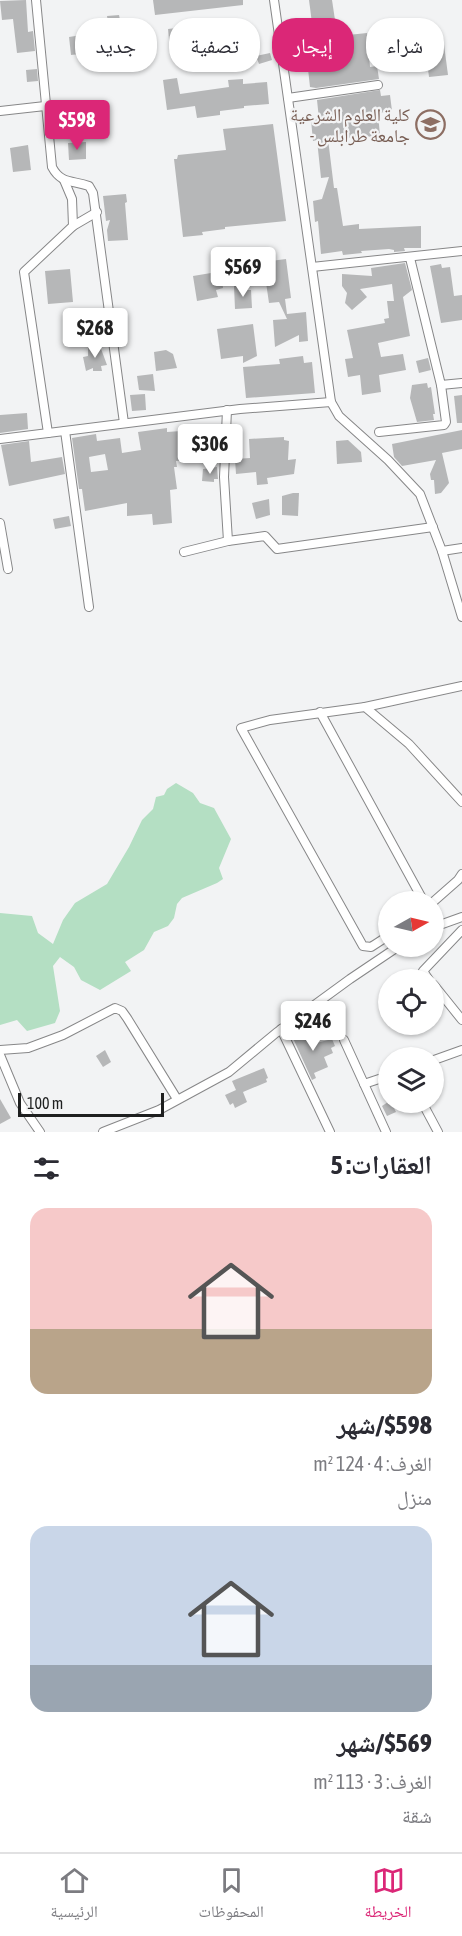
<!DOCTYPE html>
<html lang="ar">
<meta charset="utf-8">
<style>
:root{--surface:#fff;--page:#f7f7f7;--text:#2b2b33;--muted:#7c7c81;--line:#e1e1e2;--accent:#db2777}
body{margin:0;font-family:"Asap Condensed","Noto Naskh Arabic",sans-serif;background:var(--page);color:var(--text);direction:rtl;height:100vh;display:flex;flex-direction:column;font-size:22px;white-space:nowrap}
*{box-sizing:border-box;margin:0}
p{font-size:20px;color:var(--muted)}
.icon{flex:none;width:33px;height:33px;fill:none;stroke:currentColor;stroke-width:2;stroke-linecap:round;stroke-linejoin:round}
.map{position:relative;height:1132px;overflow:hidden;direction:ltr}
.details{display:flex;flex-direction:column;background:var(--surface);flex:1}
.details>*{flex:none}
.top-card{position:absolute;left:18px;top:18px;width:426px;height:54px;direction:rtl;display:flex;gap:12px}
.needle{width:39px;rotate:82deg}
.tools{position:absolute;left:378px;top:891px;display:grid;gap:12px}
.tools a{display:grid;place-items:center;width:66px;height:66px;border-radius:50%;background:var(--surface);box-shadow:0 2px 4px #0004;font-size:30px}
.scale{position:absolute;left:18px;bottom:15px;width:146px;box-sizing:border-box;padding-left:6px;border:3px solid #1e1f1f;border-top:0;font-size:16px;line-height:21px;white-space:nowrap;color:#1e1f1f;-webkit-text-stroke:4px #f2f3f4;paint-order:stroke}
.price{position:absolute;translate:-50% -51px;padding:0 14px;border-radius:6px;background:#fff;color:#222;font-size:20px;line-height:39px;filter:drop-shadow(0 2px 3px #0008)}
.price::after{content:'';position:absolute;left:50%;top:36px;width:18px;height:14px;margin-left:-9px;background:inherit;clip-path:polygon(0 0,100% 0,50% 100%)}
.price.active{background:var(--accent);color:#fff}
ul{padding:0;list-style:none}
li{display:grid;align-content:center;gap:12px;height:318px;padding:0 30px}
li span{display:grid;place-items:center;height:186px;border-radius:18px;color:#555}
li>.icon{margin-inline-start:auto}
span .icon{width:108px;height:108px;fill:#fffc;stroke-width:1}
li b{font-size:26px}
h2{display:flex;justify-content:space-between;align-items:center;height:72px;padding:0 30px;font-size:26px}
.chip{padding:0 21px;border-radius:24px;background:var(--surface);box-shadow:0 2px 4px #0004;font-size:21px;line-height:54px}
.chip.active{background:var(--accent);color:#fff}
.dock{display:flex;justify-content:space-around;align-items:center;height:84px;border-top:2px solid var(--line);background:var(--surface);font-size:16px;color:var(--muted)}
.dock a{display:grid;justify-items:center;gap:3px}
.dock .active{color:var(--accent)}
.map>svg:first-child{display:block}
.green{fill:#b4dfc3}
.building{fill:#b6b7b8;fill-rule:evenodd}
.lines{fill:none;stroke-linecap:round;stroke-linejoin:round}
.minor-casing{stroke:#878788;stroke-width:10}
.minor{stroke:#fff;stroke-width:8}
.labels{text-anchor:middle;dominant-baseline:central;stroke-width:4.5;stroke-linejoin:round;paint-order:stroke}
.education-label{font-size:18px;fill:#785e54;stroke:#f2f3f4;text-anchor:end}
</style>
<div class="map">
<svg width="462" height="1132" viewBox="0 0 462 1132">
<rect width="100%" height="100%" fill="#f2f3f4"/>
<path class="green" d="M176,783L193,793L200,803L214,808L231,839L219,868L223,879L217,883L182,898L177,904L174,918L168,926L154,932L144,950L125,962L131,971L100,990L81,980L74,967L60,957L53,966L60,1011L55,1023L27,1031L17,1020L0,1025V913L32,916L38,933L53,944L63,920L75,903L107,884L129,847L142,820L153,809L156,797L164,795L167,789Z"/>
<g class="building">
<path d="M26,0L28,32L33,31L35,51L17,53L13,19L2,20L0,1Z"/>
<path d="M153,0H243V5L155,15Z"/>
<path d="M309,0H332L335,20L312,23Z"/>
<path d="M119,15L120,20L124,19L125,28H120L121,32L103,33L102,23L108,22L107,16Z"/>
<path d="M236,21L238,42L170,50L168,29Z"/>
<path d="M94,33L97,52L71,55L69,37Z"/>
<path d="M367,33L370,67L377,66L379,79L316,88L310,87L308,69L295,70L290,36L310,34V39Z"/>
<path d="M443,37L448,75L429,77L424,39Z"/>
<path d="M270,53L272,60L259,64L256,56Z"/>
<path d="M37,69L38,81L27,82L26,70Z"/>
<path d="M177,78L180,94L229,87L228,80L243,79V84L267,82L269,104L244,106V108L220,111V115L197,118L195,106L167,110L163,80Z"/>
<path d="M380,90L381,96L390,95L392,111L378,113L380,136L328,139L334,188H337L343,226L359,224V229L421,226V248H404L405,251L394,252V250L389,249L361,251L362,253L343,255L342,251L321,254L318,221L315,222L313,201L322,199L329,177L321,178L317,140L313,141L311,120L319,119L317,100Z"/>
<path d="M273,124L286,221L225,227V229L202,232L203,235L183,237L174,159H177L178,155L226,150L223,129Z"/>
<path d="M86,142V159L69,160L68,143Z"/>
<path d="M28,145L31,170L13,172L10,148Z"/>
<path d="M126,194L127,202L125,203L128,240L108,241L107,230L110,220L106,221L103,196Z"/>
<path d="M286,259L291,298L285,299L287,314L306,312L308,341L299,342V335L275,347L273,320L287,319L279,302L269,303L263,262Z"/>
<path d="M405,263L412,290L403,297L410,336L378,343L381,357L403,354L406,370L379,375L381,392L362,395L360,375L348,377L345,359L353,358L347,330L385,323L384,319L389,318L387,301H394L392,284L360,289L367,297L352,310L345,303L347,293L342,286V274L372,276L371,268Z"/>
<path d="M441,264L442,268L450,267L454,296L462,295V320L441,323L430,266Z"/>
<path d="M70,269L73,302L48,304L45,271Z"/>
<path d="M211,273L213,282L222,280L223,288L216,290L218,297L197,301L193,276Z"/>
<path d="M234,286H244L248,290H251L252,308L235,309Z"/>
<path d="M253,324L257,356L243,363V356L221,359L217,329Z"/>
<path d="M100,346L107,365L101,366L102,371H93V368L86,371L83,357L88,356V347Z"/>
<path d="M166,350L173,354L177,368L156,371L154,352Z"/>
<path d="M303,356L304,363L312,362L315,393L246,398L243,367L280,364L279,359Z"/>
<path d="M428,358L431,370L419,373L416,361Z"/>
<path d="M153,374L155,391L139,390L137,376Z"/>
<path d="M427,383L428,388L431,387L435,414H433L434,420L417,422L410,398L412,385Z"/>
<path d="M145,394L146,410L132,411L130,395Z"/>
<path d="M462,395V423H457L454,396Z"/>
<path d="M27,413L28,429L0,433V415Z"/>
<path d="M167,428V432L195,430L198,459L176,461L177,467H174L177,489L170,490L172,523L153,525L152,514L127,516V503L85,511L82,489H79L72,438L96,434L97,441L120,438L122,453L141,450L138,432ZM105,454L108,470L91,472L89,457Z"/>
<path d="M462,430V449L442,453L449,483L441,493L435,494L434,480H431L430,474L436,460L402,466L394,457L392,444Z"/>
<path d="M284,437V440L289,441L288,460L296,459L294,474L267,478L268,484L257,485L256,472L236,474L235,459L250,458L249,439Z"/>
<path d="M348,440L361,452L362,462L337,464L336,441Z"/>
<path d="M29,441L31,462L62,457L65,474L9,486L1,445Z"/>
<path d="M217,467L218,479H214V482L202,481L203,469Z"/>
<path d="M293,493H299L298,516L282,515V496Z"/>
<path d="M269,499L270,515L256,519L252,503Z"/>
<path d="M69,516L71,526L55,529L53,519Z"/>
<path d="M307,1027L312,1044L332,1039L335,1046L331,1048L333,1053L324,1057L328,1067L314,1073L316,1078L312,1080L292,1036Z"/>
<path d="M105,1050L111,1062L103,1067L96,1056Z"/>
<path d="M264,1068L268,1078L266,1079L267,1082L243,1092L247,1102L235,1108L233,1103L230,1105L225,1095L236,1090L232,1081Z"/>
<path d="M0,1099L11,1118L0,1124Z"/>
<path d="M388,1102H391L396,1112L387,1116L382,1106Z"/>
</g>
<g class="lines">
<defs>
<g id="minor">
<path d="M36,0L52,167C61,184 72,180 89,186L93,193L124,423"/>
<path d="M274,0L331,402L339,416L388,460L420,494L442,551L462,617"/>
<path d="M288,98L378,85"/>
<path d="M0,111L45,106"/>
<path d="M73,226L97,212"/>
<path d="M410,258L441,385L462,383"/>
<path d="M312,267L462,251"/>
<path d="M227,410L224,477L228,541"/>
<path d="M65,431L89,607"/>
<path d="M379,432L444,425L446,422L441,385"/>
<path d="M48,433L24,272L73,226L72,199L64,180"/>
<path d="M0,439L240,409L331,402"/>
<path d="M0,523L8,569"/>
<path d="M442,551L462,548"/>
<path d="M184,552L228,541L265,536L277,549L433,527"/>
<path d="M365,707L462,686"/>
<path d="M320,712L424,902"/>
<path d="M433,902L458,880L462,874"/>
<path d="M434,927L462,917"/>
<path d="M388,936L371,947L363,946L241,728L270,720L365,707L409,744L462,802"/>
<path d="M429,980L423,971L462,930"/>
<path d="M434,985L462,1020"/>
<path d="M281,1029L330,1132"/>
<path d="M344,1040L386,1132"/>
<path d="M0,1050L28,1048L63,1035L115,1008L122,1011L127,1018L177,1099"/>
<path d="M0,1055L20,1103L40,1132"/>
<path d="M434,1060L462,1050"/>
<path d="M364,1084L388,1076"/>
<path d="M422,1102L438,1132"/>
<path d="M103,1132L159,1110L229,1072L276,1033L350,979L399,946"/>
</g>
</defs>
<use href="#minor" class="minor-casing"/>
<use href="#minor" class="minor"/>
</g>
<defs>
<symbol id="university-ring" viewBox="-11 -11 22 22"><circle r="9.5" fill="#f2f3f4" stroke="#8d6e63" stroke-width="1.5"/><path d="M0-5L7-2L0 1L-7-2ZM-4 1L0 2.5L4 1V4Q0 6-4 4Z" fill="#8d6e63"/></symbol>
</defs>
<g fill-rule="evenodd">
<use href="#university-ring" x="414" y="108" width="33" height="33"/>
</g>
<g class="labels">
<g class="education-label">
<text x="410" y="114">كلية العلوم الشرعية<tspan x="410" dy="21">- جامعة طرابلس</tspan></text>
</g>
</g>
</svg>
<div class="tools">
<a><svg class="needle" viewBox="-14 -14 28 28"><path d="M0-13l5 13h-10z" fill="#e53935"/><path d="M0 13l5-13h-10z" fill="#7c7c81"/></svg></a>
<a><svg class="icon" aria-label="locate" viewBox="0 0 24 24"><circle cx="12" cy="12" r="6"/><path d="M12 2v4M12 18v4M2 12h4M18 12h4"/></svg></a>
<a><svg class="icon" aria-label="layers" viewBox="0 0 24 24"><path d="M12 4l9 5-9 5-9-5zM3 14l9 5 9-5"/></svg></a>
</div>
<div class="scale">100 m</div>
<b class="price active" style="left:77px;top:151px">$598</b>
<b class="price" style="left:243px;top:298px">$569</b>
<b class="price" style="left:95px;top:359px">$268</b>
<b class="price" style="left:210px;top:475px">$306</b>
<b class="price" style="left:313px;top:1052px">$246</b>
<div class="top-card">
<a class="chip">شراء</a>
<a class="chip active">إيجار</a>
<a class="chip">تصفية</a>
<a class="chip">جديد</a>
</div>
</div>
<section class="details">
<h2>العقارات: 5<svg class="icon" aria-label="filters" viewBox="0 0 24 24"><path d="M4 7h16M4 17h16"/><circle cx="9" cy="7" r="2"/><circle cx="15" cy="17" r="2"/></svg></h2>
<ul>
<li><span style="background:linear-gradient(#f6c9c9 65%,#b9a48a 0)"><svg class="icon" aria-label="home" viewBox="0 0 24 24"><path d="M3 11l9-7 9 7M6 9v11h12V9"/></svg></span><div><b>$598/شهر</b><p>الغرف: 4 · 124 m²</p><p>منزل</p></div></li>
<li><span style="background:linear-gradient(#c9d6e8 75%,#9aa5b1 0)"><svg class="icon" aria-label="home" viewBox="0 0 24 24"><path d="M3 11l9-7 9 7M6 9v11h12V9"/></svg></span><div><b>$569/شهر</b><p>الغرف: 3 · 113 m²</p><p>شقة</p></div></li>
</ul>
</section>
<nav class="dock">
<a class="active"><svg class="icon" aria-label="map" viewBox="0 0 24 24"><path d="M3 6l6-2 6 2 6-2v14l-6 2-6-2-6 2zM9 4v14M15 6v14"/></svg>الخريطة</a>
<a><svg class="icon" aria-label="saved" viewBox="0 0 24 24"><path d="M7 4h10v16l-5-4-5 4z"/></svg>المحفوظات</a>
<a><svg class="icon" aria-label="home" viewBox="0 0 24 24"><path d="M3 11l9-7 9 7M6 9v11h12V9"/></svg>الرئيسية</a>
</nav>
